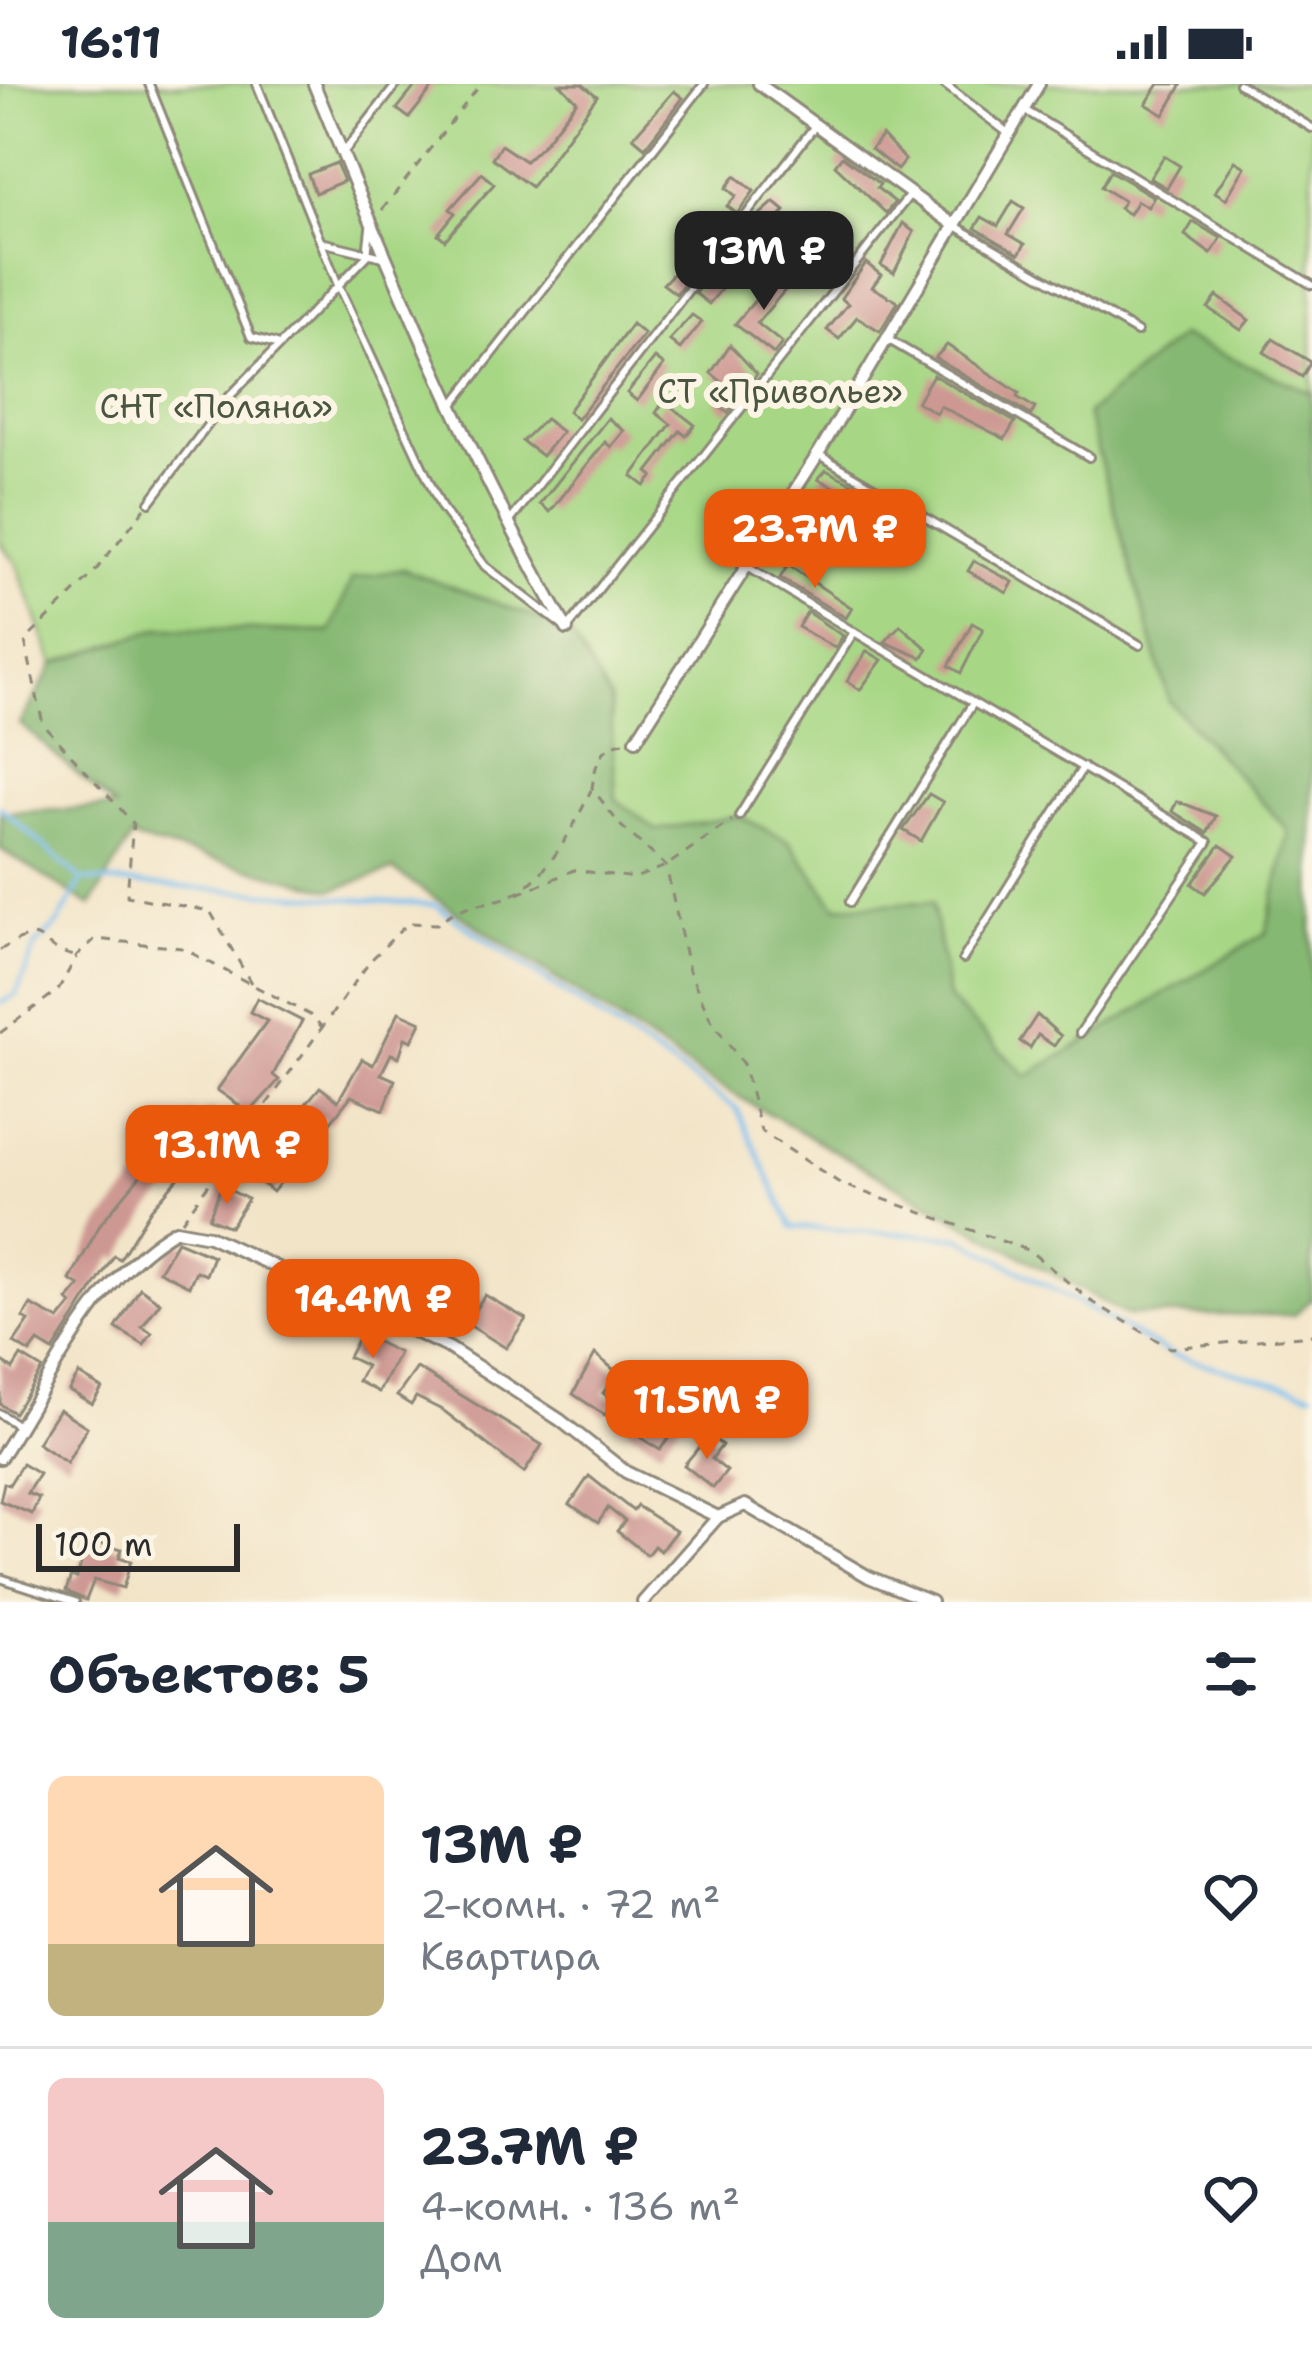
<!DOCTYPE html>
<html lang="ru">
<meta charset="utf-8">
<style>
:root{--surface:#fff;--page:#f2f2f3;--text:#1f2937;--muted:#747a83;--line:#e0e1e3;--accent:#ea580c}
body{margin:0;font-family:"Shantell Sans",sans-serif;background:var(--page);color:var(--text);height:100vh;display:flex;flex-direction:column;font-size:45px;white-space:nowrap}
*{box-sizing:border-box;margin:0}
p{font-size:39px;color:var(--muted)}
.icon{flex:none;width:66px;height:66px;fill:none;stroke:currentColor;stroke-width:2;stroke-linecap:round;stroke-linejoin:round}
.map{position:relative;height:1518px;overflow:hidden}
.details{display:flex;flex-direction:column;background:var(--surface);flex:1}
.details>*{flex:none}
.scale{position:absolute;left:36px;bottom:30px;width:204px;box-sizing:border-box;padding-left:12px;border:6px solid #2b2b2b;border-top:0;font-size:33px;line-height:42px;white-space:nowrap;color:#2b2b2b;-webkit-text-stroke:9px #fcf5e5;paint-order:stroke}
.price{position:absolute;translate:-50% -102px;padding:0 27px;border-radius:24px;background:var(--accent);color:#fff;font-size:39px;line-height:78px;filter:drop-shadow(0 3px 6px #0008)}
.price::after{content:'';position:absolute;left:50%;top:72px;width:36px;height:27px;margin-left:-18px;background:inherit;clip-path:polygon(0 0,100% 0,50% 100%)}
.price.active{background:#222;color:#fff}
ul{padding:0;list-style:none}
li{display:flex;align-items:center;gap:36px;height:300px;padding:0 48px}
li+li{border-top:3px solid var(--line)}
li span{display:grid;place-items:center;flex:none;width:336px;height:240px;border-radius:18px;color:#555}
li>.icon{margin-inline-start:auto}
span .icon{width:144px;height:144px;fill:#fffc;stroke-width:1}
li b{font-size:51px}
h2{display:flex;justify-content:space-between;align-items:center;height:144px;padding:0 48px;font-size:51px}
.status{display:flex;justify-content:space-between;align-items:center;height:84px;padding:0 60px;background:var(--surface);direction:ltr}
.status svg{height:33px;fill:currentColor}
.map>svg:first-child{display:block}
.green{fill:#a7d785;stroke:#698158;stroke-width:3}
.forest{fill:#85b872;stroke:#58724e;stroke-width:3}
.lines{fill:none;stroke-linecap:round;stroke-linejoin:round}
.stream{stroke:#79bdef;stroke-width:4.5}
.building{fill:#cd9792}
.service-casing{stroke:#8e8879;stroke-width:12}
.minor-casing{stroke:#8e8879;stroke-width:16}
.path{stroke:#8e8879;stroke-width:3;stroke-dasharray:9 9;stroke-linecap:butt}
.service{stroke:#fff;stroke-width:6}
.minor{stroke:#fff;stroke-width:10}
.labels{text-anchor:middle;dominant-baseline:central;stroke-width:12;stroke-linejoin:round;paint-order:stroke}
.park-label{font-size:33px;fill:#4a5642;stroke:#fcf5e5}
</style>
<div class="status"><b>16:11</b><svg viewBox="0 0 49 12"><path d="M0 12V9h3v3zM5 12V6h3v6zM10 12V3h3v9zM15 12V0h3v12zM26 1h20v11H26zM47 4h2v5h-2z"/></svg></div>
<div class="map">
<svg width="1312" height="1518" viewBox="0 0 1312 1518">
<rect width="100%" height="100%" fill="#fcf5e5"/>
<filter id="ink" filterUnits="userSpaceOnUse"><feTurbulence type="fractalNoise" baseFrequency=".00833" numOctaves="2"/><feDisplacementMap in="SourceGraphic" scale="24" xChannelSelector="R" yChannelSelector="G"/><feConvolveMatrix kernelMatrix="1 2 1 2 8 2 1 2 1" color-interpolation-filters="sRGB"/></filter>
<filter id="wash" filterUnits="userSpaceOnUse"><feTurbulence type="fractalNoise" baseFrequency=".004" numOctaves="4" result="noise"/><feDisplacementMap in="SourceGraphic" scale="48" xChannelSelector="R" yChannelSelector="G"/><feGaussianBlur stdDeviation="2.7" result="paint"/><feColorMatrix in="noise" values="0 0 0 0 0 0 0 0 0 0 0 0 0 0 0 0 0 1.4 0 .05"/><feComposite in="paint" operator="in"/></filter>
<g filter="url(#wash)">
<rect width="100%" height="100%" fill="#f2e4c7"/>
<path class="green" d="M0,0H1312V309L1180,252L1169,617L1289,747L1266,849L1027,993L947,915L932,818L836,822L790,758L739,732L656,747L616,716L610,615L331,548L160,544L54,580L16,478L0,459Z"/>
<path class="forest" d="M1180,252L1312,309V1215L1294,1231H1126L702,992L393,786L332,806L131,754L91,822L0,765V729L115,723L20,640L54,580L160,544L330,548L352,495L403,485L567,545L610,615L616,715L656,746L739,732L790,758L836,822L933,818L948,915L1027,992L1266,849L1289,747L1169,617L1087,330Z"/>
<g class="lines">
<g class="stream">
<path d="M0,723L82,796L435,821L737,1025L792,1143L959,1153L1172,1271L1312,1309"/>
<path d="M0,919L16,911L36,861L57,841L81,798"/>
</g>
</g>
<g id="blocks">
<g class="building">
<path d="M417,0H436L409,34L397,25Z"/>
<path d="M560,0H582L597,12L531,103L492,74L501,61L525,77L544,59L577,17Z"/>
<path d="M1159,0H1182L1164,31L1146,20Z"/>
<path d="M674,7L683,14L645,63L633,53Z"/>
<path d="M882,51L905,76L897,86L871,65Z"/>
<path d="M842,72L880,100L877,104L895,118L886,129L835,81Z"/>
<path d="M1164,72L1180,82L1167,104L1150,94Z"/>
<path d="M1235,77L1245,83L1226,115L1215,108Z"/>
<path d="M336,79L344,97L315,109L308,90Z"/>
<path d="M1110,87L1154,113L1148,123L1137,117L1129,130L1119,124L1124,117L1101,103Z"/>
<path d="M482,89L494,100L445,156L438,150L455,129L450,125Z"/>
<path d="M735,92L754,107L737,130L727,122L736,112L726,104Z"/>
<path d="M1013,117L1024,124L1008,150L1025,160L1019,170L975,144L982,133L998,142Z"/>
<path d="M774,118L785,127L758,159L747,151L753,143L749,140Z"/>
<path d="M1193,138L1221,154L1211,170L1185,151Z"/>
<path d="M903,139L914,148L894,189L881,181Z"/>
<path d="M696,165L705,172L676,210L663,200Z"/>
<path d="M727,178L737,186L709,220L695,209L717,181L721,185Z"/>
<path d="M866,179L881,191L872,203L898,218L880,247L857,233L839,255L827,246L848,220L841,214Z"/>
<path d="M779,188L792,198L757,239L782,259L774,270L735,240Z"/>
<path d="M1217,212L1249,236L1241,246L1208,224Z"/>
<path d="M692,231L702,238L680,265L669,256Z"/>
<path d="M632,240L644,250L577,335L568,327Z"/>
<path d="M1273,255L1311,278L1302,293L1264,268Z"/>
<path d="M730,261L757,290L728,329L716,319L728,303L711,289Z"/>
<path d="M947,261L1019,309L1017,313L1035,324L1031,331L935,274Z"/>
<path d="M655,274L664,281L637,317L627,309Z"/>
<path d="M933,291L1015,338L1005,355L940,322L936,329L917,318Z"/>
<path d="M664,317L695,341L686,352L680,347L648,388L653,392L645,402L632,392L671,340L656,329Z"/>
<path d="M608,334L624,347L611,363L605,358L550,428L540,420Z"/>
<path d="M545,335L562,348L542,372L522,357Z"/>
<path d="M826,386L859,403L853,413L818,395Z"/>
<path d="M974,477L1013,498L1007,509L968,487Z"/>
<path d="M788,481L852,524L846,534L780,494Z"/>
<path d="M807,528L843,552L835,564L798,543Z"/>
<path d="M972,539L983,545L961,589L949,582Z"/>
<path d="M900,541L928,565L922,574L885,558Z"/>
<path d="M867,567L882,576L860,606L847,597Z"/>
<path d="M929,710L943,718L921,757L903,746Z"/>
<path d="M1177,717L1216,732L1207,749L1172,727Z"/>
<path d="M1220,761L1236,772L1205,809L1192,800Z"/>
<path d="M257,914L302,937L273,991L279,996L240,1039L231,1032L239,1021L217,1006L267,937L250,928Z"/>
<path d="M399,928L421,938L412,957L405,954L399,973L391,970L381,990L395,996L384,1026L351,1012L329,1040L319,1032L290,1069L298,1076L273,1108L248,1088L320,1003L338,1017L362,975L373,981Z"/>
<path d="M1037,931L1061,952L1054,962L1038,951L1030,964L1020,957Z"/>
<path d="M209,1026L227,1040L151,1125L120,1175L114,1172L53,1267L38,1258L30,1269L14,1259L29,1237L23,1234L31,1221L59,1236L72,1220L68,1216L80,1202L70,1196L101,1139L192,1029L201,1036Z"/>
<path d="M221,1102L248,1115L230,1143L209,1134Z"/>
<path d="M177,1157L213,1172L206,1191L196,1187L189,1202L159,1187Z"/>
<path d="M409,1195L445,1203L439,1228L403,1216Z"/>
<path d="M140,1204L160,1218L142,1243L152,1249L144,1261L116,1244Z"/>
<path d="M485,1211L526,1235L506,1264L466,1239Z"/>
<path d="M360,1250L399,1269L379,1308L358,1297L366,1282L348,1273Z"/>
<path d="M595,1270L618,1289L603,1309L614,1317L605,1331L573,1310Z"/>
<path d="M21,1272L42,1285L14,1329L0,1320V1276L13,1285Z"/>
<path d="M417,1284L542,1361L524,1389L444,1327L416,1313L411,1321L397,1312Z"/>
<path d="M79,1290L102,1304L92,1320L69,1306Z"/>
<path d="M663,1308L683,1324L678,1330L683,1334L660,1366L626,1344L646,1318L651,1322Z"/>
<path d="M59,1325L87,1343L67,1379L37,1359Z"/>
<path d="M709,1351L722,1361L712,1375L727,1387L713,1404L684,1381Z"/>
<path d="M22,1380L39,1390L27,1409L39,1414L32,1430L0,1417L4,1399L9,1401Z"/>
<path d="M589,1392L633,1427L637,1422L676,1447L660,1467L654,1462L647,1471L617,1447L625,1437L608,1424L598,1439L570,1420Z"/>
<path d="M88,1456L122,1465L119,1473L131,1477L123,1504L94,1496L86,1516L66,1507L71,1492L77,1494Z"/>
</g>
</g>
</g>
<g filter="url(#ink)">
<use href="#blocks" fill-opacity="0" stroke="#8e8879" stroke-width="3"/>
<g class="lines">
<defs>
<g id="service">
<path d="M149,0L251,253L276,260"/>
<path d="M257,0L338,201L441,423L485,482L567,545L908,113"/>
<path d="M944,0L1008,49"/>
<path d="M1239,0L1312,44"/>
<path d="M1023,25L1312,201"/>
<path d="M343,69L397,0"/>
<path d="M954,141L1137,248"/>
<path d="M321,158L383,173"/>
<path d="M889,256L1089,373"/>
<path d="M451,323L704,0"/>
<path d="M818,370L1140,561"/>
<path d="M150,418L228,314L367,172L370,144"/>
<path d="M508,440L814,43"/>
<path d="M854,548L1208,758L1080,949"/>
<path d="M739,732L854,548L746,482"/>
<path d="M850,818L973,619"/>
<path d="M963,875L1083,683"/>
<path d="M0,1330L17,1341"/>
<path d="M0,1494L75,1518"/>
</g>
<g id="minor">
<path d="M314,0C390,186 466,371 567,545"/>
<path d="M759,0L954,141"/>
<path d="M636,656L818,370L1039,0"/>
<path d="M0,1374C50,1298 94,1192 176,1146L209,1152L449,1264L560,1336L626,1388L718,1433"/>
<path d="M643,1518L718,1433L745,1421L869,1493L931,1518"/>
</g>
</defs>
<use href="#service" class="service-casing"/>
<use href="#minor" class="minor-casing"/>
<g class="path">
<path d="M382,126L481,0"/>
<path d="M145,424L92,491L25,557L43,640L133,739L127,812L210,827L251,899"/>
<path d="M624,658C599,661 595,683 592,704L620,741L666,782L689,887L711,936L743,980L761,1047L841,1100L1030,1167L1091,1217L1170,1264L1312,1251"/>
<path d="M518,810L574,786L635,794L666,782L732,736"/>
<path d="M0,866C52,836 30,863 75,872"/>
<path d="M0,949L58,906L77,872L95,855L182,864L310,931L323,944"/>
<path d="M182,1137L371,876L408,839L437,840C460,820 478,822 505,814C545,801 575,741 591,706"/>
</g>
<use href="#service" class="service"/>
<use href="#minor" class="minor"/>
</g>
</g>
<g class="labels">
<g class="park-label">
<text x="780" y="307">СТ «Приволье»</text>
<text x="216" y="322">СНТ «Поляна»</text>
</g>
</g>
</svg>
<div class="scale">100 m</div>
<b class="price active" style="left:764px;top:229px">13M ₽</b>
<b class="price" style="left:815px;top:507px">23.7M ₽</b>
<b class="price" style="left:227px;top:1123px">13.1M ₽</b>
<b class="price" style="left:373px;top:1277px">14.4M ₽</b>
<b class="price" style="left:707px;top:1378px">11.5M ₽</b>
</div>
<section class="details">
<h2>Объектов: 5<svg class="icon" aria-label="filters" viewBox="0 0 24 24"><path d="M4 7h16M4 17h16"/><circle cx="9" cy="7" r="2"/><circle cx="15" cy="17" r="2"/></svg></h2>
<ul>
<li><span style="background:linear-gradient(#ffd9b3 70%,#c2b280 0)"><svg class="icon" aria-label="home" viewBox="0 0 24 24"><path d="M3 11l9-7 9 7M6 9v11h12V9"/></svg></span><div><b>13M ₽</b><p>2-комн. · 72 m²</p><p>Квартира</p></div><svg class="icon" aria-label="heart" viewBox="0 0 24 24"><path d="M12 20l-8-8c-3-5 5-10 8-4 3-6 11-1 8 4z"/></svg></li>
<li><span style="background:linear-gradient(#f6c9c9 60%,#7fa58c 0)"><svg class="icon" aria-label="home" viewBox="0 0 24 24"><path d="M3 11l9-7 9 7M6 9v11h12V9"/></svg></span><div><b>23.7M ₽</b><p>4-комн. · 136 m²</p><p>Дом</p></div><svg class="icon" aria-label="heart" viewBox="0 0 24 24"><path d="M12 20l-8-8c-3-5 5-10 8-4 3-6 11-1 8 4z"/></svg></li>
</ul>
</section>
